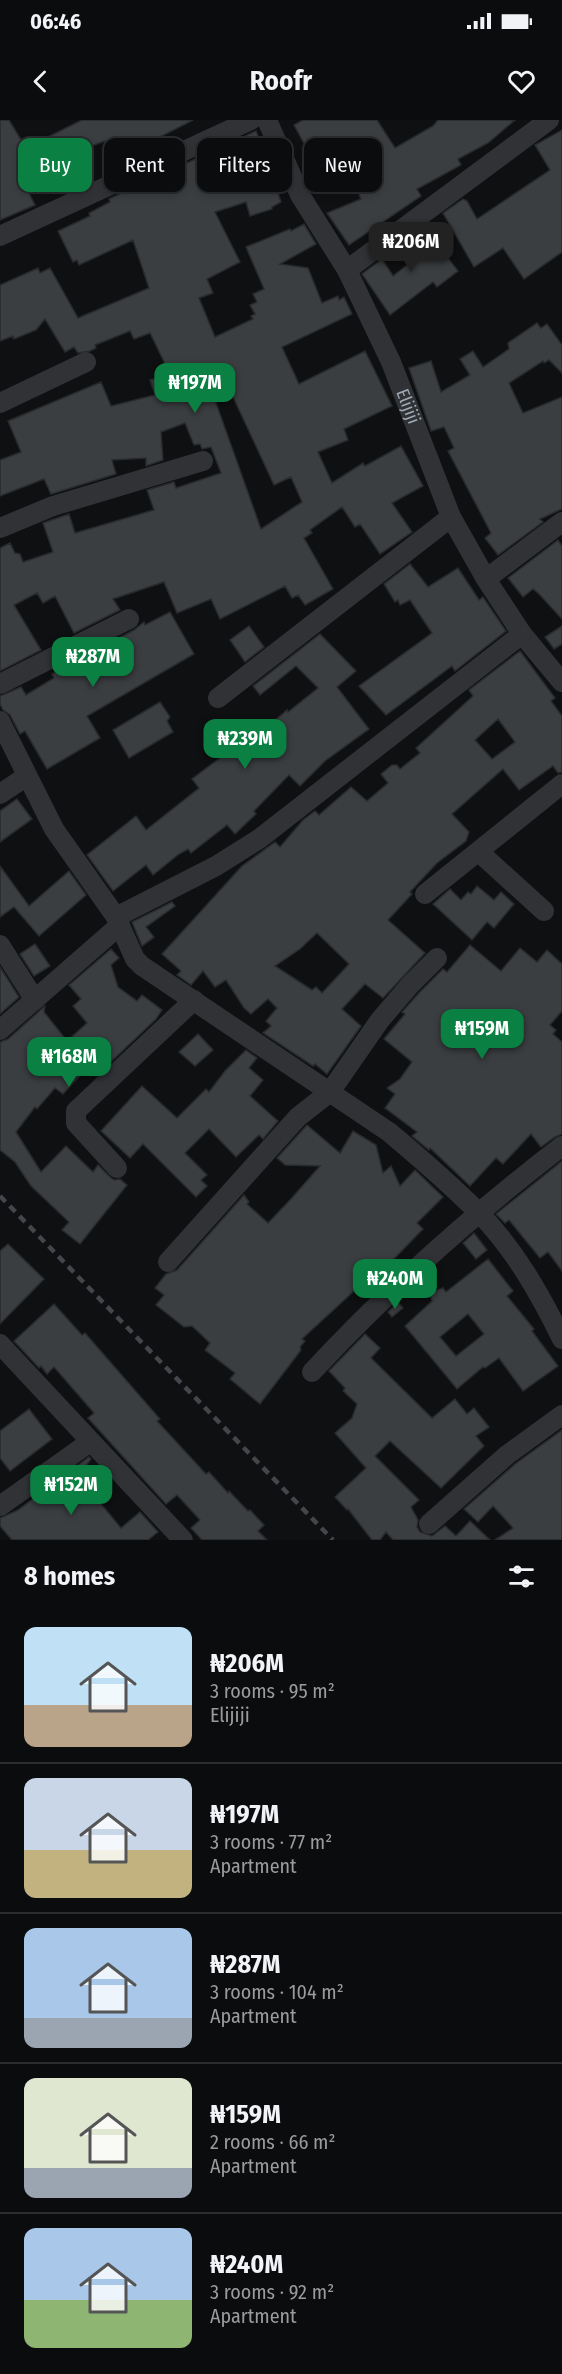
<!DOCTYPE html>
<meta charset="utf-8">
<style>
:root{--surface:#0b0c0d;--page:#191a1b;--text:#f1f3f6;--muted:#9a9b9d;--line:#2b2c2e;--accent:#0b8043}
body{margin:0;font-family:"Fira Sans Condensed",sans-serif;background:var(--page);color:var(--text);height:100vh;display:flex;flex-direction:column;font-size:22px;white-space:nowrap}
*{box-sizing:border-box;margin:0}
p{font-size:20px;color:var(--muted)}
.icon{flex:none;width:33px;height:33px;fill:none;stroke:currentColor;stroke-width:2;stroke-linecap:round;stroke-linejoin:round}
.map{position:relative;height:1420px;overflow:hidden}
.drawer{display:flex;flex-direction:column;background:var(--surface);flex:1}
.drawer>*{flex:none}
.banner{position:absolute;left:18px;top:18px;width:526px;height:54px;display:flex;gap:12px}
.price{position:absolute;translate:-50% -51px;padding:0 14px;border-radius:12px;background:var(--accent);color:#fff;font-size:20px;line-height:39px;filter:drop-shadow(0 2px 3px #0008)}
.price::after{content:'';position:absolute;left:50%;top:36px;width:18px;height:14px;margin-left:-9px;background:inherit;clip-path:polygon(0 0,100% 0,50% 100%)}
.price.current{background:#222;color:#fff}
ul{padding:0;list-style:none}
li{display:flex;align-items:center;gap:18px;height:150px;padding:0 24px}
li+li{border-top:2px solid var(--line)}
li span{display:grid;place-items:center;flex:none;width:168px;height:120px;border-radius:12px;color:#555}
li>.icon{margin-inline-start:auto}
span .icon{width:72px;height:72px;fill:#fffc;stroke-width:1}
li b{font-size:26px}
h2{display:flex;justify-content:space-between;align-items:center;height:72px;padding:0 24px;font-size:26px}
.tag{padding:0 21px;border-radius:12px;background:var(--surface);box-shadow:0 3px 9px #0003,0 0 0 2px var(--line);font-size:21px;line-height:54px}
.tag.current{background:var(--accent);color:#fff}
.status{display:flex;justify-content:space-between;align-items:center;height:42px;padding:0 30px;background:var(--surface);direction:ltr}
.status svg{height:16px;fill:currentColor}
header{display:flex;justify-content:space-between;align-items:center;height:78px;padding:0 24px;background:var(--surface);font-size:27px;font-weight:700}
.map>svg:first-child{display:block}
.building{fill:#3b3e41;stroke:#292a2d;stroke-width:1.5;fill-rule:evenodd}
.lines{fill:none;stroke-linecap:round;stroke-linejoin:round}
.street{stroke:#303236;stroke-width:20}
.rail{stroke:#43474b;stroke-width:4.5;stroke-dasharray:8 6;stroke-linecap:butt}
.labels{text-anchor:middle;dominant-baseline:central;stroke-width:4.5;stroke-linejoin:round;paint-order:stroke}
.street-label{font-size:18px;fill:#9fa9b3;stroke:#0a0b0c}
</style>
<div class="status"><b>06:46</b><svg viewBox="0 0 49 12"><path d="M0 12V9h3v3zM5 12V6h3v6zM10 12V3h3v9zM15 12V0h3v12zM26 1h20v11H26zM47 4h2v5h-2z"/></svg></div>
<header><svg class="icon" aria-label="back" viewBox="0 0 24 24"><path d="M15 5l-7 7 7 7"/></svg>Roofr<svg class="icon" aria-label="heart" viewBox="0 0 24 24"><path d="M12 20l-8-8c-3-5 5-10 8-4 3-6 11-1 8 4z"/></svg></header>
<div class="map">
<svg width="562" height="1420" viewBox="0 0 562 1420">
<rect width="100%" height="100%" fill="#0f1011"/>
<g class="building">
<path d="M0,0H9L26,28L82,0H193L154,20L155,25L139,34L111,42L105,21L72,33L80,48L29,73L35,85L0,100Z"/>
<path d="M303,0H377L395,28L433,6L438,0H515L488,23L458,39L461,45L417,69L421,76L349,125L327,93L361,79L355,65L328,73L304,30L307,29L294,5Z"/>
<path d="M562,10V132L524,159L503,128L474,147L443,93L463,79L467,81L477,99L550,50L535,25Z"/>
<path d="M256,11L266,35L281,82L272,87V89L250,96L246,82L215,92L240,142L207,159L213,173L199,178L215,217L253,199L251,196L255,194L250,185L257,182L253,174L264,169L246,127L290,109L291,111L304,104L316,124L280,144L308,148L322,183L338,176L339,180L344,177L352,194L282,227L299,264L365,231L392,286L344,309L348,320L318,332L332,363L363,343L365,346L401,326L423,366L392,383L412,412L380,434L360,404L355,407L342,387L310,410L312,413L304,418L333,469L305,485L298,475L292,478L285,466L220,499L211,479L177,493L164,462L113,479L120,490L74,513L55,476L43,483L37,473L14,485L41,530L0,551V428L10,423L15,433L20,434L23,442L53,432L43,403L69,394L75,413L154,390L147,370L174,362L176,368L221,353L211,327L202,329L200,324L194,325L185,303L161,312L163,340L146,346V338L112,340L116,354L51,374L44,359L0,376V340L21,332L8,301L101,262L111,286L155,275L150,260L170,254L150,213L134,219L130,211L95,225L96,228L90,231L78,233L74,227L65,232L45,199L36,210L14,219L13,216L0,221V165L38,148L40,153L50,148L78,198L149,168L133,120L79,145L77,140L73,142L58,111L90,96L89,93L110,82L109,79ZM220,249L274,365L291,357L302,382L261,409L206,255Z"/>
<path d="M426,109L458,151L437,167L433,162L390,195L362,154L382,139L393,156L416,138L405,125Z"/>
<path d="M537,203L541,208L547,204L562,225V253L549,240L544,243L543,241L509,263L523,293L562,277V389L540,399L543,402L498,435L485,418L491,413L448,331L454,328L444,307L431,311L409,248L431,241L441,272L470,255L460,239L473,231L483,247L509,229L508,223Z"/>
<path d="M558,420L562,426V499L538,473L533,469L523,477L508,458Z"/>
<path d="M410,444L428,467L458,448L479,480L483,477L506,511L455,551L452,546L386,595L359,566L432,513L410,480L400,485L398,480L395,482L384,464Z"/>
<path d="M170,492L194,534L87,596L100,618L47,649L25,611L20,614L10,595L3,590L0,584V576L21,567L26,575L54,558L52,554L134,510L144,502L145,505Z"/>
<path d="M249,506L264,527L245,542L230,520Z"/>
<path d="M562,506V524L554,529L545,517Z"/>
<path d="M320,514L356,551L337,567L369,609L325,641L300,666L289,655L254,691L256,694L235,714L227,705L191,733L188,729L179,734L153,755L146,745L113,771L87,735L136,696L146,710L199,668L192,659L245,619L248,624L287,590L288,592L318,568L296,546L260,575L253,566Z"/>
<path d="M520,531L555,578L551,581L562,596V652L558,653L553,646L519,670L503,649L452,694L469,712L466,721L437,743L410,772L412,774L388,800L425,833L383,878L365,864L342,889L361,906L327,954L315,944L313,946L263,913L271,906L266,901L277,888L268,879L251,894L244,888L226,860L215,867L203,851L191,865L177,855L181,851L162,834L242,746L275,722L280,727L303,700L315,691L319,695L351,667L367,681L388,663L381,654L392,645H397L400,649L420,633L416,628L473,576L469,570ZM498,599L515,622L492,639L475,620ZM317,813L349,844L322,873L316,867L312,870L275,846L300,829Z"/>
<path d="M160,582L170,597L167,601L173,612L129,638L113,610Z"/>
<path d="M17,679L32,699L0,722V691Z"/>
<path d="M0,746L29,786L69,751L86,775L39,816L14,787L0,797Z"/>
<path d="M477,766L494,780L501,772L514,784L494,808L487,802L472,820L433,784L450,769L461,780L468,772L471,774Z"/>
<path d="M172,782L175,786L146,807L154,817L142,826L132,802Z"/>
<path d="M35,824L50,846L34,856L20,834Z"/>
<path d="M470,825L501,851L520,828L537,842L547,830L562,844V891L550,905L556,910L553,914L562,922V1014L555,1017L541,1027L531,1014L503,1044L496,1038L470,1066L430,1028L429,1030L412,1016L417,1012L385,988L395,974L387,968L400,959L412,942L384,919L405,894L402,892L419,873L443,849L447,852Z"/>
<path d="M111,829L119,838L111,845L118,867L137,881L142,875L162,890L156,899L96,956L88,947L63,974L55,968L37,989L35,987L16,1012L41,1052L66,1026L93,1052L98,1045L109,1056L114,1060L120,1059L127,1065L80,1124L62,1110L69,1102L31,1066L15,1042L0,1030V922L8,919L45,886L44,892L67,921L87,903L73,886L81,879L69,865Z"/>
<path d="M0,847L19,877L0,894Z"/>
<path d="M198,914L213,930L195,946L179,932Z"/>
<path d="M246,930L257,938L249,948L263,960L250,976L278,1001L263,1019L259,1015L236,1037L209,1009L185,1033L207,1055L201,1060L207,1066L196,1077L143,1024L130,1038L101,1011L142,966L177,998L206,969L209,972L225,951Z"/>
<path d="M307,1005L340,1033L353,1011L376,1025L383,1053L391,1046L400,1066L415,1050L443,1077L417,1103L423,1109L390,1143L395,1149L387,1157L378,1149L302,1219L305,1221L300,1227L301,1230L260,1284L230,1259L235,1253L205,1230L210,1223L192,1206L184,1207L156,1185L164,1175L155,1168L166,1154L177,1150L244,1075L249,1082L247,1084L268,1103L290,1080L320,1046L285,1045L277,1038Z"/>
<path d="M562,1041V1151L548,1132L540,1138L509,1100L505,1103L496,1094Z"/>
<path d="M474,1113L487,1130L476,1139L463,1123Z"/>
<path d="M8,1124L44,1159L0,1204V1131Z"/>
<path d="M488,1139L513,1171L507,1176L534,1209L532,1211L558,1246L523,1271L499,1238L485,1248L483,1247L457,1269L405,1206L432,1181L429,1173L443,1168L446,1172ZM468,1194L484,1214L456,1236L440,1217Z"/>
<path d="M398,1182L403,1188L392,1197L388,1192Z"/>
<path d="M54,1184L82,1215L85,1213L160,1299L157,1301L206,1354L209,1352L228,1373L229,1371L248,1391L250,1390L264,1405L258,1411L267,1420H202L191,1408L200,1400L177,1375L166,1384L88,1298L94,1293L54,1247L47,1254L41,1246L39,1248L14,1221Z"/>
<path d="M365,1214L380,1228L371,1238L432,1298L455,1279L467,1294L474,1288L489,1307L476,1316L484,1326L441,1368L390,1321L375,1336L419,1380L411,1387L418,1400L417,1407L420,1412L432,1416L445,1406L456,1416L470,1401L490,1420H393L386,1412L380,1420H372L348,1389L347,1390L335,1377L366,1348L335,1313L352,1298L357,1284L343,1271L345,1268L329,1251Z"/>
<path d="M29,1289L52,1319L10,1351L0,1338V1311Z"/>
<path d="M562,1310V1420H495L513,1408L493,1386L478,1402L464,1389L515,1344Z"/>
<path d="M89,1337L91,1339L78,1356L121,1408L140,1392L158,1412L148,1420H12L0,1406V1398L18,1390Z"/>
</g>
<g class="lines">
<g class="street">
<path id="s1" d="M267,0L300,75L347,150L391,242L451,397L486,459L522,514L562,562"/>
<path d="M0,116L251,0"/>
<path d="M347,150L549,0"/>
<path d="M0,283L86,242"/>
<path d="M0,408L53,386L203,341"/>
<path d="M486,459L562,402"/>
<path d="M0,564L129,499"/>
<path d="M218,578L451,397"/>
<path d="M0,601L54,709L116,797L135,839L142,846L389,1012C420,1038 450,1064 478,1092C514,1128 540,1174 562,1219"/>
<path d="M0,674L27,656"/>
<path d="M479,732L544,791"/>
<path d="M425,774L562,664"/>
<path d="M116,797L216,746L259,719L522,514"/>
<path d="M0,825L35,880"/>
<path d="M0,910L120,805"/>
<path d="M117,1048L76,1003V991L194,880"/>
<path d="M168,1142L298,997L330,972L380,900L410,865L437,838"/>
<path d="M0,1224L183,1420"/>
<path d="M312,1252C387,1171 475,1093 562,1026"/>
<path d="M0,1386L90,1322"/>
<path d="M429,1404L507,1335L562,1295"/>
</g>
<path class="rail" d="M0,1076L333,1420"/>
</g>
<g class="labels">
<g class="street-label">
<text stroke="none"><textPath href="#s1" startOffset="320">Elijiji</textPath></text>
</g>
</g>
</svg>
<b class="price current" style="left:411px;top:153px">₦206M</b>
<b class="price" style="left:195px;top:294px">₦197M</b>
<b class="price" style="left:93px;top:568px">₦287M</b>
<b class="price" style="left:245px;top:650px">₦239M</b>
<b class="price" style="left:482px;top:940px">₦159M</b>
<b class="price" style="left:69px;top:968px">₦168M</b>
<b class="price" style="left:395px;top:1190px">₦240M</b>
<b class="price" style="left:71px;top:1396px">₦152M</b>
<div class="banner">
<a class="tag current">Buy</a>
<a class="tag">Rent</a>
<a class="tag">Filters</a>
<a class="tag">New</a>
</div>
</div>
<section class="drawer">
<h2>8 homes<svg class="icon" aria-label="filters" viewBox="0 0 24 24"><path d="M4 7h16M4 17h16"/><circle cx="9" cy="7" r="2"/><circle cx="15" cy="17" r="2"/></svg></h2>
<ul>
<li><span style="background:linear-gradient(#bfe0f5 65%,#b9a48a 0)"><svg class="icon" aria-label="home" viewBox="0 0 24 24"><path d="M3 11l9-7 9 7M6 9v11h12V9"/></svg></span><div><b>₦206M</b><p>3 rooms · 95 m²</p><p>Elijiji</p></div></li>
<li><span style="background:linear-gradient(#c9d6e8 60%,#c2b280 0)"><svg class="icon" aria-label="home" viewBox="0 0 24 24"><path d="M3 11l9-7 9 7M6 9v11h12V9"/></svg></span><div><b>₦197M</b><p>3 rooms · 77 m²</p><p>Apartment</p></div></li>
<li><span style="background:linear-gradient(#a9c7e8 75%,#9aa5b1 0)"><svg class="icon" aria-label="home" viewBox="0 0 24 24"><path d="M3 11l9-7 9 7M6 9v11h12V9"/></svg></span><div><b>₦287M</b><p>3 rooms · 104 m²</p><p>Apartment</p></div></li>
<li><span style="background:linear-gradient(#dfe7d0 75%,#9aa5b1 0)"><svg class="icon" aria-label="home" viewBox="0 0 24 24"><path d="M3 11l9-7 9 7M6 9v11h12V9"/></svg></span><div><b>₦159M</b><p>2 rooms · 66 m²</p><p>Apartment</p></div></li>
<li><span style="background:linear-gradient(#a9c7e8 60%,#8fb573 0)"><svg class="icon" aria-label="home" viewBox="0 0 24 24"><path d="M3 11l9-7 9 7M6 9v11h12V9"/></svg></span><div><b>₦240M</b><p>3 rooms · 92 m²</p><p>Apartment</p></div></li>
</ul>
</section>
